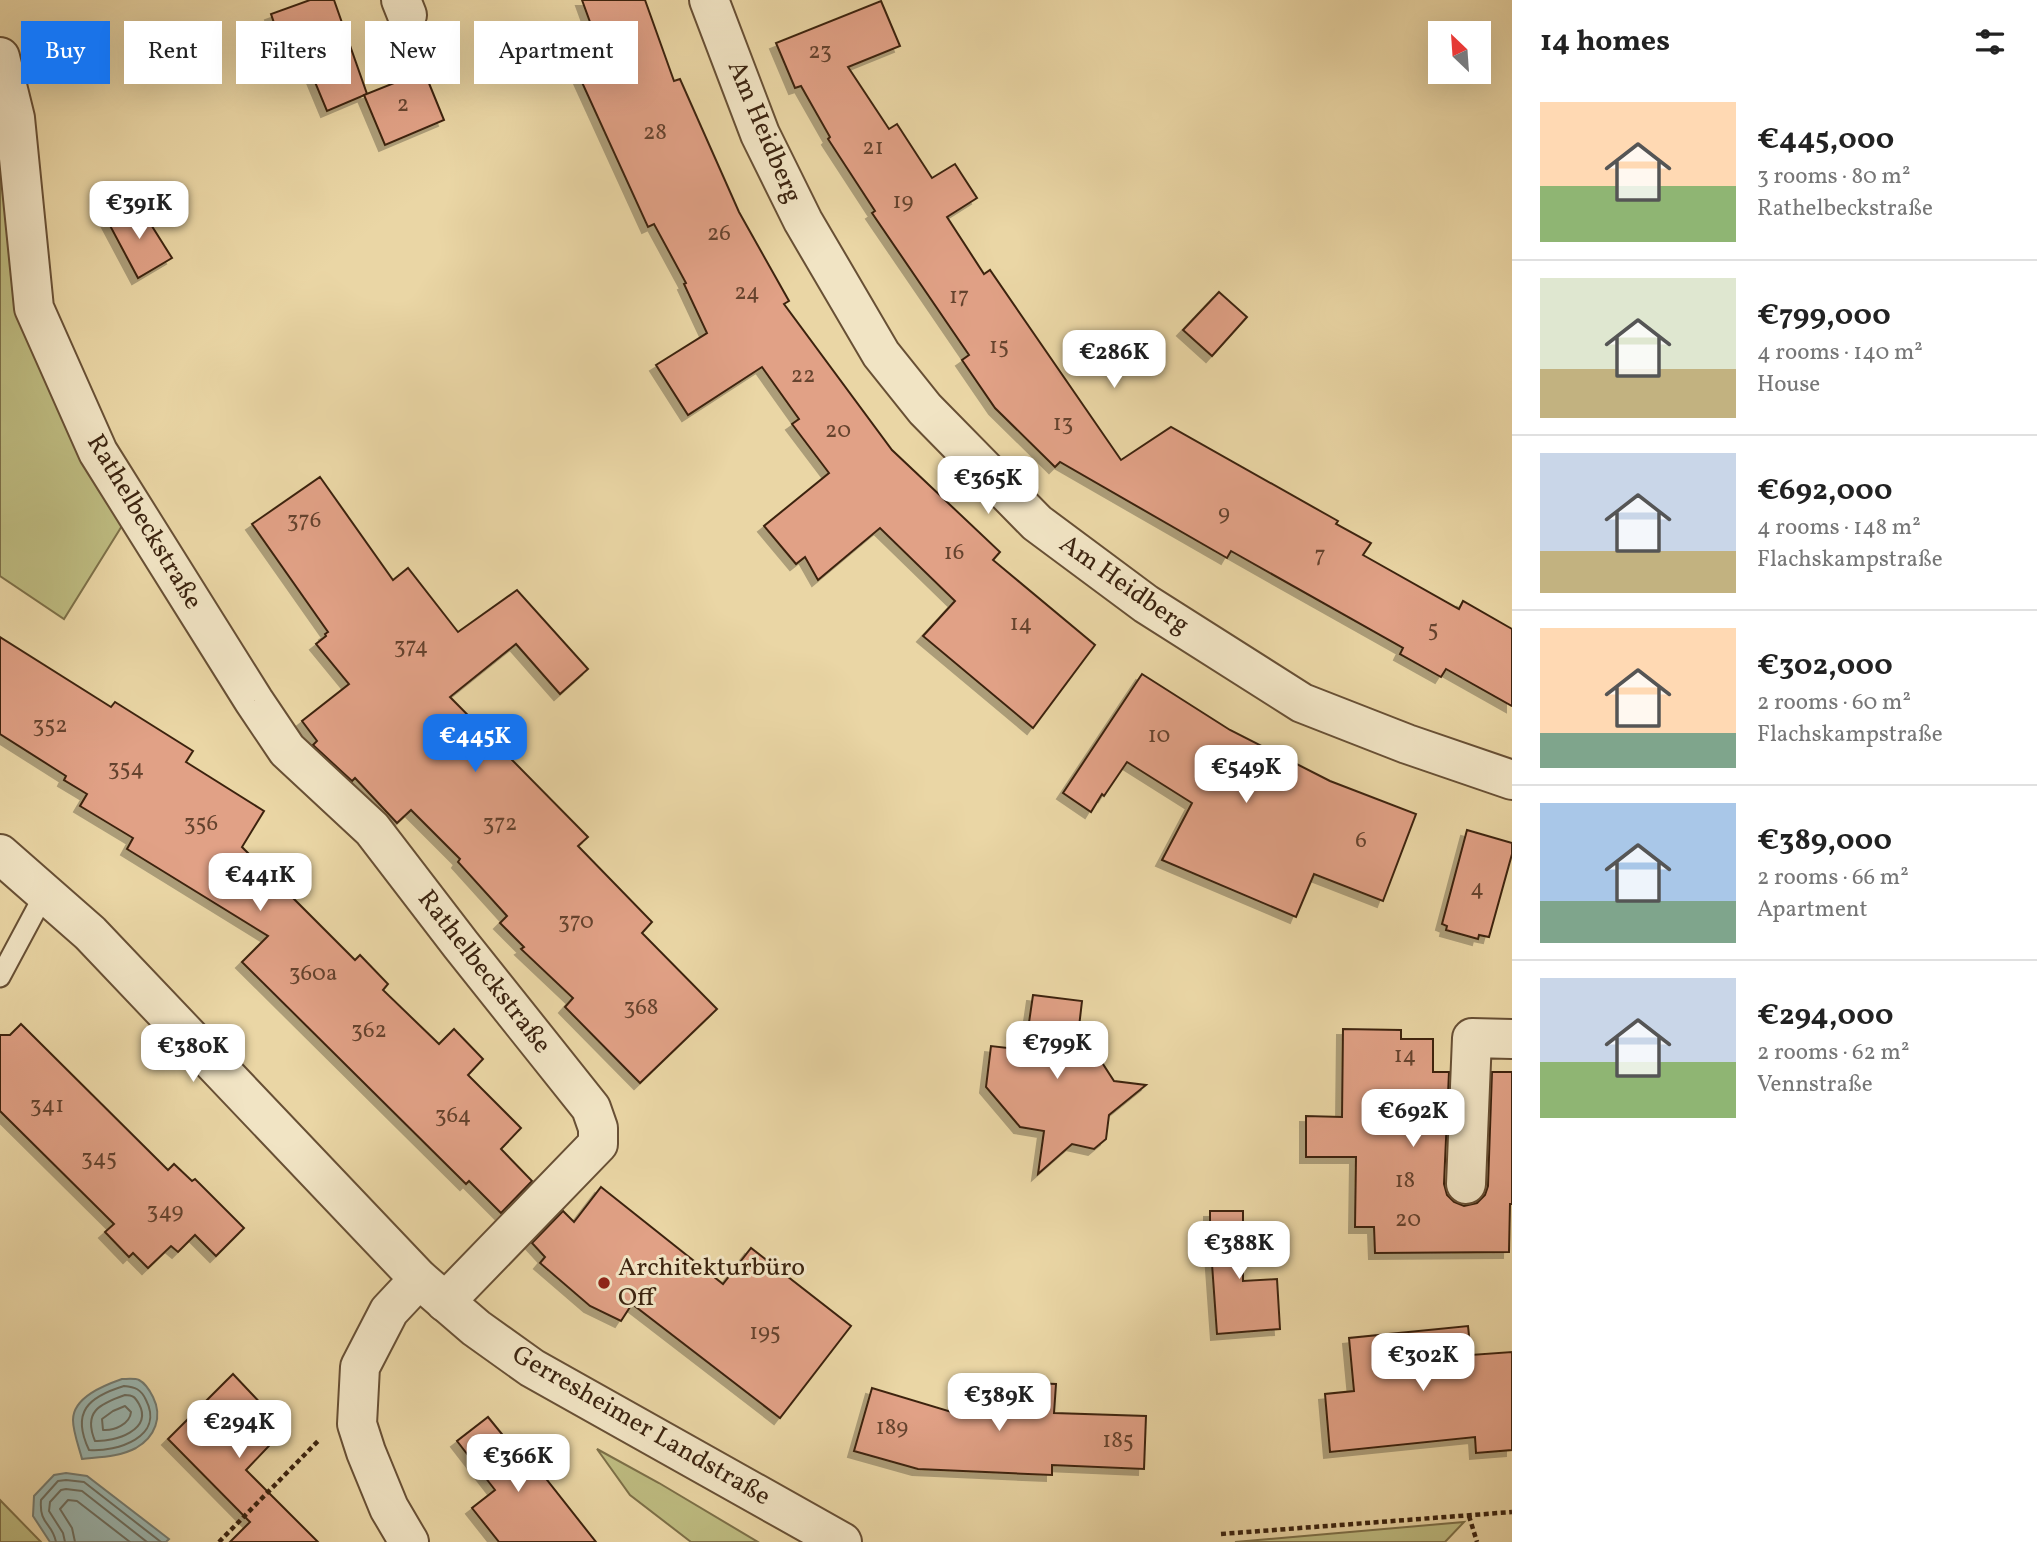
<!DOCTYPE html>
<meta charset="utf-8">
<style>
:root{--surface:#fff;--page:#f2f2f2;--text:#222;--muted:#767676;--line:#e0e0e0;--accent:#1a73e8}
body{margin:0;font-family:Vollkorn,serif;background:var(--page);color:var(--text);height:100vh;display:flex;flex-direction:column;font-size:26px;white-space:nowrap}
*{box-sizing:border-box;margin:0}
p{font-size:23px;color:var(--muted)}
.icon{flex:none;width:38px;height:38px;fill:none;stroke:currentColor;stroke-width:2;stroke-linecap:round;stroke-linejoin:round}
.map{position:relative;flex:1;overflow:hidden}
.side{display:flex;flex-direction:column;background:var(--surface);width:525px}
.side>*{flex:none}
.top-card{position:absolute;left:21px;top:21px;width:665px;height:63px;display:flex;gap:14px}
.needle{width:46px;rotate:335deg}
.controls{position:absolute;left:1428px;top:21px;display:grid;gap:14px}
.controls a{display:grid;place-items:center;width:63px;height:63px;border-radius:0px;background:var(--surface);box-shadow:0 7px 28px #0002;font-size:35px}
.price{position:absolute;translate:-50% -60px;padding:0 16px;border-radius:14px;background:#fff;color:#222;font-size:23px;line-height:46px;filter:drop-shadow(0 2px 4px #0008)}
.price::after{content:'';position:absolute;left:50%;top:42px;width:21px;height:16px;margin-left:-10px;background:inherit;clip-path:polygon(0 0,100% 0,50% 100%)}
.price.selected{background:var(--accent);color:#fff}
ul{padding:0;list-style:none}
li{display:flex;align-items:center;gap:21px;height:175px;padding:0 28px}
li+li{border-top:2px solid var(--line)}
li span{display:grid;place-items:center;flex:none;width:196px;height:140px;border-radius:0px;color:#555}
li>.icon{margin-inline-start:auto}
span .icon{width:84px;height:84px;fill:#fffc;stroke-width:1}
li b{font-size:30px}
h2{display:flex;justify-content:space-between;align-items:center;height:84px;padding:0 28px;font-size:30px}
.pill{padding:0 24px;border-radius:0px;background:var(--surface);box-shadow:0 7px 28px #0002;font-size:24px;line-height:63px}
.pill.selected{background:var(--accent);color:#fff}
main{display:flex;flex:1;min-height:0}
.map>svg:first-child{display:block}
.green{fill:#bebc81;stroke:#7d7048;stroke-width:2}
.water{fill:#9bb7b1;stroke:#757c71;stroke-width:2}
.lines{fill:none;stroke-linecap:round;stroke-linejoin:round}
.shore{stroke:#6c6e60;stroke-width:2}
.building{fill:#e1a186;stroke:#3c2410;stroke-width:2;filter:url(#shadow)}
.service-casing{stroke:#685035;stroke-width:23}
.minor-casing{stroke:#685035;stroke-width:42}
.tertiary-casing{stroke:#685035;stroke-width:42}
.path{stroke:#3c2410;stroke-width:4.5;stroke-dasharray:5 3.5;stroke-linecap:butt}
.service{stroke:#f1e4c4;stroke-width:19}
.minor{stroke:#f1e4c4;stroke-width:38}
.tertiary{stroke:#f1e4c4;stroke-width:38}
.poi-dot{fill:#8f2418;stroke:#f1e4c4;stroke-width:2.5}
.labels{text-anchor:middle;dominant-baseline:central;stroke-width:6;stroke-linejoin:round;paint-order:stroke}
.number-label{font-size:23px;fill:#65432e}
.street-label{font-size:26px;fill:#3c2410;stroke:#f1e4c4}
.poi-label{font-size:26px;fill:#3c2410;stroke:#f1e4c4;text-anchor:start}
</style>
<main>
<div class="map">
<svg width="1512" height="1542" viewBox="0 0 1512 1542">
<defs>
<filter id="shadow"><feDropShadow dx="-6" dy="6" stdDeviation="0" flood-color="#0004"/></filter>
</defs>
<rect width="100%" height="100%" fill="#ead6a5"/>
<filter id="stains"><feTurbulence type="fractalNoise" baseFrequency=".00286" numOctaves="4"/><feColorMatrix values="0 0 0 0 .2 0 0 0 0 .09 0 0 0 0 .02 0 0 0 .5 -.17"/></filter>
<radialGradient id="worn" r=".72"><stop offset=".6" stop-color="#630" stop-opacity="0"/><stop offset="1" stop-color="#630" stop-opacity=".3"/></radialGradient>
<g class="green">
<path d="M0,54L30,311L130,513L64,619L0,576Z"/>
<path d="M597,1449L659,1483L758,1542H691L630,1495Z"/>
<path d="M0,1500L41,1542H0Z"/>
<path d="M1464,1522L1445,1542H1235Z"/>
</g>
<g class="water">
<path d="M122,1379C127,1379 135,1378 139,1380C145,1383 150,1391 153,1397C163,1417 155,1437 136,1448C119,1457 101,1457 82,1459C79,1447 73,1432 73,1420C73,1397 105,1385 122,1379Z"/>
<path d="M66,1473L87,1476L169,1539L166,1542H50L33,1516L34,1496L54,1475Z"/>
</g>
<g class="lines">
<g class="shore">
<path d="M124,1386C135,1387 141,1389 146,1400C165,1437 117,1452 89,1450C71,1412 88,1397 124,1386Z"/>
<path d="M125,1395C133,1395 135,1397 139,1404C153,1430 115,1442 95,1441C83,1412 99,1404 125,1395Z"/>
<path d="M125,1406L131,1412C130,1424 114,1431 103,1430L102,1419L113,1411Z"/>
<path d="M56,1542C52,1522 39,1525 41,1500L58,1481L66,1480L84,1482L161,1542"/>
<path d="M65,1542L63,1533L49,1511L50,1502L61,1490L66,1489L82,1491L147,1542"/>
<path d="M75,1542L72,1528L60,1509L68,1500L77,1501L130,1542"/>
</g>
</g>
<g class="building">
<path d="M310,0H334L367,94L327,111L305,58L288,64L271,14Z"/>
<path d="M582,0H645L674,81L680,79L739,212L789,301L784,304L892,450L1000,552L993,560L1095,645L1033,728L923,636L955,601L880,528L818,580L805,557L796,564L764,526L829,473L792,424L799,419L762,367L688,415L656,365L707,333L684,284L686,283L654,224L648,227L580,78L606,66Z"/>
<path d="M881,1L900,46L848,67L889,129L897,124L932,178L955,164L977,198L947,217L984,274L990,270L1121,460L1171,427L1338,521L1336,524L1371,543L1363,555L1459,609L1463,601L1512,629V706L1446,669L1441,677L1400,654L1403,648L1231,551L1227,558L1060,462L1055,467L995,408L962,360L969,355L872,213L875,211L828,139L830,137L801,86L795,88L776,43Z"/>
<path d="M424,71L444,120L385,145L364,95Z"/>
<path d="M138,204L172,258L138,278L107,220Z"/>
<path d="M1219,292L1247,317L1212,356L1183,330Z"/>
<path d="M320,477L393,580L408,568L458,632L517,590L588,669L560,694L516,644L450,697L588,837L578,846L652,922L642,933L717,1009L640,1083L565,1007L573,998L521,949L524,947L500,923L507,916L458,862L460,859L411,810L397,823L355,778L352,781L313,745L317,741L302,721L349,684L316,644L326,636L325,634L328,632L252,524Z"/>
<path d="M0,637L111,707L115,702L193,751L186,762L264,811L242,847L355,960L360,955L388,984L383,990L439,1044L454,1029L483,1059L468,1075L521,1128L501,1149L532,1181L501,1213L469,1181L466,1184L242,962L268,936L127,849L133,838L80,806L87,794L64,780L66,776L0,734Z"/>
<path d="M1142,674L1230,730L1330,781L1416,814L1383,901L1314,874L1296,917L1162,860L1192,803L1127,762L1104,796L1102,794L1091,812L1063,793Z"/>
<path d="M1467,830L1512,843V854L1489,937L1479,935L1478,939L1446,930L1447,926L1442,924Z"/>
<path d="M1033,995L1082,1001L1079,1027L1114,1081L1146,1085L1109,1115L1106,1139L1094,1149L1072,1144L1038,1174L1044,1131L1020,1127L986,1087L991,1046L1025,1050Z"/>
<path d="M21,1024L168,1170L174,1164L192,1181L195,1179L244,1228L216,1256L195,1235L178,1252L171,1246L148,1268L133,1253L129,1257L105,1232L114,1224L0,1111V1035H10Z"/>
<path d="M1343,1029L1401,1030V1039H1433V1072H1449L1444,1184L1447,1195L1454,1202L1464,1206L1477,1203L1485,1195L1488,1186L1492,1072H1512V1204H1510L1509,1252L1375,1253L1374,1227H1355L1356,1157H1306V1116L1342,1117Z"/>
<path d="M601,1187L723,1284L751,1248L851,1326L780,1418L632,1304L621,1321L590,1306L540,1263L545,1257L532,1243L563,1211L574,1222Z"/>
<path d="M1210,1211H1243V1281L1277,1279L1280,1329L1217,1334L1210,1236Z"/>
<path d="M1468,1326L1471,1355L1512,1352V1450L1476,1453L1475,1437L1330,1452L1325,1394L1354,1391L1349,1338Z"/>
<path d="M233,1374L285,1429L246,1470L318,1542H230L250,1522L168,1439Z"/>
<path d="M970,1381L1056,1384L1054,1413L1146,1416L1144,1469L1052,1465V1475L918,1469L854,1451L872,1388L968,1417Z"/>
<path d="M488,1417L527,1465L532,1461L596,1542H499L472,1508L495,1490L457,1441Z"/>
</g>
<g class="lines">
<defs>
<path id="service" d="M0,977L45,893"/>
<g id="minor">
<path d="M401,0L407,15"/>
<path d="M709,0L760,134L803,221L881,354L925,409L1037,523L1146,604L1302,703L1407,744L1512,780"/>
<path d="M0,57L15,118L34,308L98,452L254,701L287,750L372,829L461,945L591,1108L598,1128V1144L445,1302"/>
<path d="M1466,1184L1472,1038L1512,1039"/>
<path d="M409,1542L389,1508L366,1452L357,1424L360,1367L389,1311L419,1279"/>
</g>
<path id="tertiary" d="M0,854L90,933L419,1279L476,1328L532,1368L842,1542"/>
</defs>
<use href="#service" class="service-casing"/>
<use href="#minor" class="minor-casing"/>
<use href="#tertiary" class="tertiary-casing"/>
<g class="path">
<path d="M1469,1516L1477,1542"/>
<path d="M1221,1534L1512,1512"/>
<path d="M219,1542L319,1440"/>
</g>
<use href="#service" class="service"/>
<use href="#minor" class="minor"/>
<use href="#tertiary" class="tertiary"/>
</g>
<circle class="poi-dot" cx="604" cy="1283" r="7"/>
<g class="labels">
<g class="number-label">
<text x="820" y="52">23</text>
<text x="403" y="105">2</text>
<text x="655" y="133">28</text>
<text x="873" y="148">21</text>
<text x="903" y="202">19</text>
<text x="719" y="234">26</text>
<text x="747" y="293">24</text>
<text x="959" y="297">17</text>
<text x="999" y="347">15</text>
<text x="803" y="376">22</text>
<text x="1063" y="424">13</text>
<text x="838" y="431">20</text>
<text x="1224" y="514">9</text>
<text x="304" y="521">376</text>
<text x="954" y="553">16</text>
<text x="1320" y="556">7</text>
<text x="1021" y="624">14</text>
<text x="1433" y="630">5</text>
<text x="411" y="647">374</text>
<text x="50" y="726">352</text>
<text x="1159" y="736">10</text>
<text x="126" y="769">354</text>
<text x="201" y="824">356</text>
<text x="500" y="824">372</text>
<text x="1361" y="841">6</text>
<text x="1477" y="889">4</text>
<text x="576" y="922">370</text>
<text x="313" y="974">360a</text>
<text x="641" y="1008">368</text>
<text x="369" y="1031">362</text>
<text x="1405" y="1056">14</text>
<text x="47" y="1106">341</text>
<text x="453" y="1116">364</text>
<text x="99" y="1159">345</text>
<text x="1405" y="1181">18</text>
<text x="165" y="1212">349</text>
<text x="1408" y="1220">20</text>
<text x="765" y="1333">195</text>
<text x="892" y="1428">189</text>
<text x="1118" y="1441">185</text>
</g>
<g class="street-label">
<text transform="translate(764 132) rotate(67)">Am Heidberg</text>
<text transform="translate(144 522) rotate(59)">Rathelbeckstraße</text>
<text transform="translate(1124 585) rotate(35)">Am Heidberg</text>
<text transform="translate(484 972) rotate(52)">Rathelbeckstraße</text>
<text transform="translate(641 1426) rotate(30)">Gerresheimer Landstraße</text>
</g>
<g class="poi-label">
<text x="618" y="1268">Architekturbüro<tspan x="618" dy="30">Off</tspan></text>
</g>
</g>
<rect width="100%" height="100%" filter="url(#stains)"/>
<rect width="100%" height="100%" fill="url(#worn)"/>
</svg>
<div class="controls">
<a><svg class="needle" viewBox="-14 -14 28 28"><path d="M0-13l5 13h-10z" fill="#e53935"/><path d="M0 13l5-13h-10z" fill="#767676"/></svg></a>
</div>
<b class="price" style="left:139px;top:241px">€391K</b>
<b class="price" style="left:1114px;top:390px">€286K</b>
<b class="price" style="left:988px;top:516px">€365K</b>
<b class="price selected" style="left:475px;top:774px">€445K</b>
<b class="price" style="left:1246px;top:805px">€549K</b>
<b class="price" style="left:260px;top:913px">€441K</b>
<b class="price" style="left:1057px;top:1081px">€799K</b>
<b class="price" style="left:193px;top:1084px">€380K</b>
<b class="price" style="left:1413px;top:1149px">€692K</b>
<b class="price" style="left:1239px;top:1281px">€388K</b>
<b class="price" style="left:1423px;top:1393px">€302K</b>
<b class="price" style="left:999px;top:1433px">€389K</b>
<b class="price" style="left:239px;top:1460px">€294K</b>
<b class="price" style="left:518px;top:1494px">€366K</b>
<div class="top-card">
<a class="pill selected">Buy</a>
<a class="pill">Rent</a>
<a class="pill">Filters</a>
<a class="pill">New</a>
<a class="pill">Apartment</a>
</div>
</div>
<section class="side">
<h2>14 homes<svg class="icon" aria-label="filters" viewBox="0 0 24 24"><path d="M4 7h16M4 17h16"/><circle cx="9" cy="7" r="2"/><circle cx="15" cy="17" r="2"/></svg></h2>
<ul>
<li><span style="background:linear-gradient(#ffd9b3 60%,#8fb573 0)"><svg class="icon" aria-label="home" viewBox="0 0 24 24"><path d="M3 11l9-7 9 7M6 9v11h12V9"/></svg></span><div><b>€445,000</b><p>3 rooms · 80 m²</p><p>Rathelbeckstraße</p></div></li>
<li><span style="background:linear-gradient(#dfe7d0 65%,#c2b280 0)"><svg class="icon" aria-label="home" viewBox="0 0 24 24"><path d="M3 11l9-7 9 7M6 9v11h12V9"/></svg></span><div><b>€799,000</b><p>4 rooms · 140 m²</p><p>House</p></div></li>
<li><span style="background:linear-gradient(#c9d6e8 70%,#c2b280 0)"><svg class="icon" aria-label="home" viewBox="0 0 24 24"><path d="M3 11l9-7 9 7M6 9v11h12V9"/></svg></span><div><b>€692,000</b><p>4 rooms · 148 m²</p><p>Flachskampstraße</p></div></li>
<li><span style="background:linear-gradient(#ffd9b3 75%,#7fa58c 0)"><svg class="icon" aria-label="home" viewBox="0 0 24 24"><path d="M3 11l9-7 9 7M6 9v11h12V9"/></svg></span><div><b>€302,000</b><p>2 rooms · 60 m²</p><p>Flachskampstraße</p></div></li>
<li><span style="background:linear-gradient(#a9c7e8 70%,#7fa58c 0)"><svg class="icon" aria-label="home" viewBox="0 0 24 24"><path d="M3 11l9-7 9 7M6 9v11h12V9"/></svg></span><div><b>€389,000</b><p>2 rooms · 66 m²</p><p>Apartment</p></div></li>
<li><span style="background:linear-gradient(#c9d6e8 60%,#8fb573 0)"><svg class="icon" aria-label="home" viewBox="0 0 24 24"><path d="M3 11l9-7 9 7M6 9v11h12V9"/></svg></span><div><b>€294,000</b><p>2 rooms · 62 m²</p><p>Vennstraße</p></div></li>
</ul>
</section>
</main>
